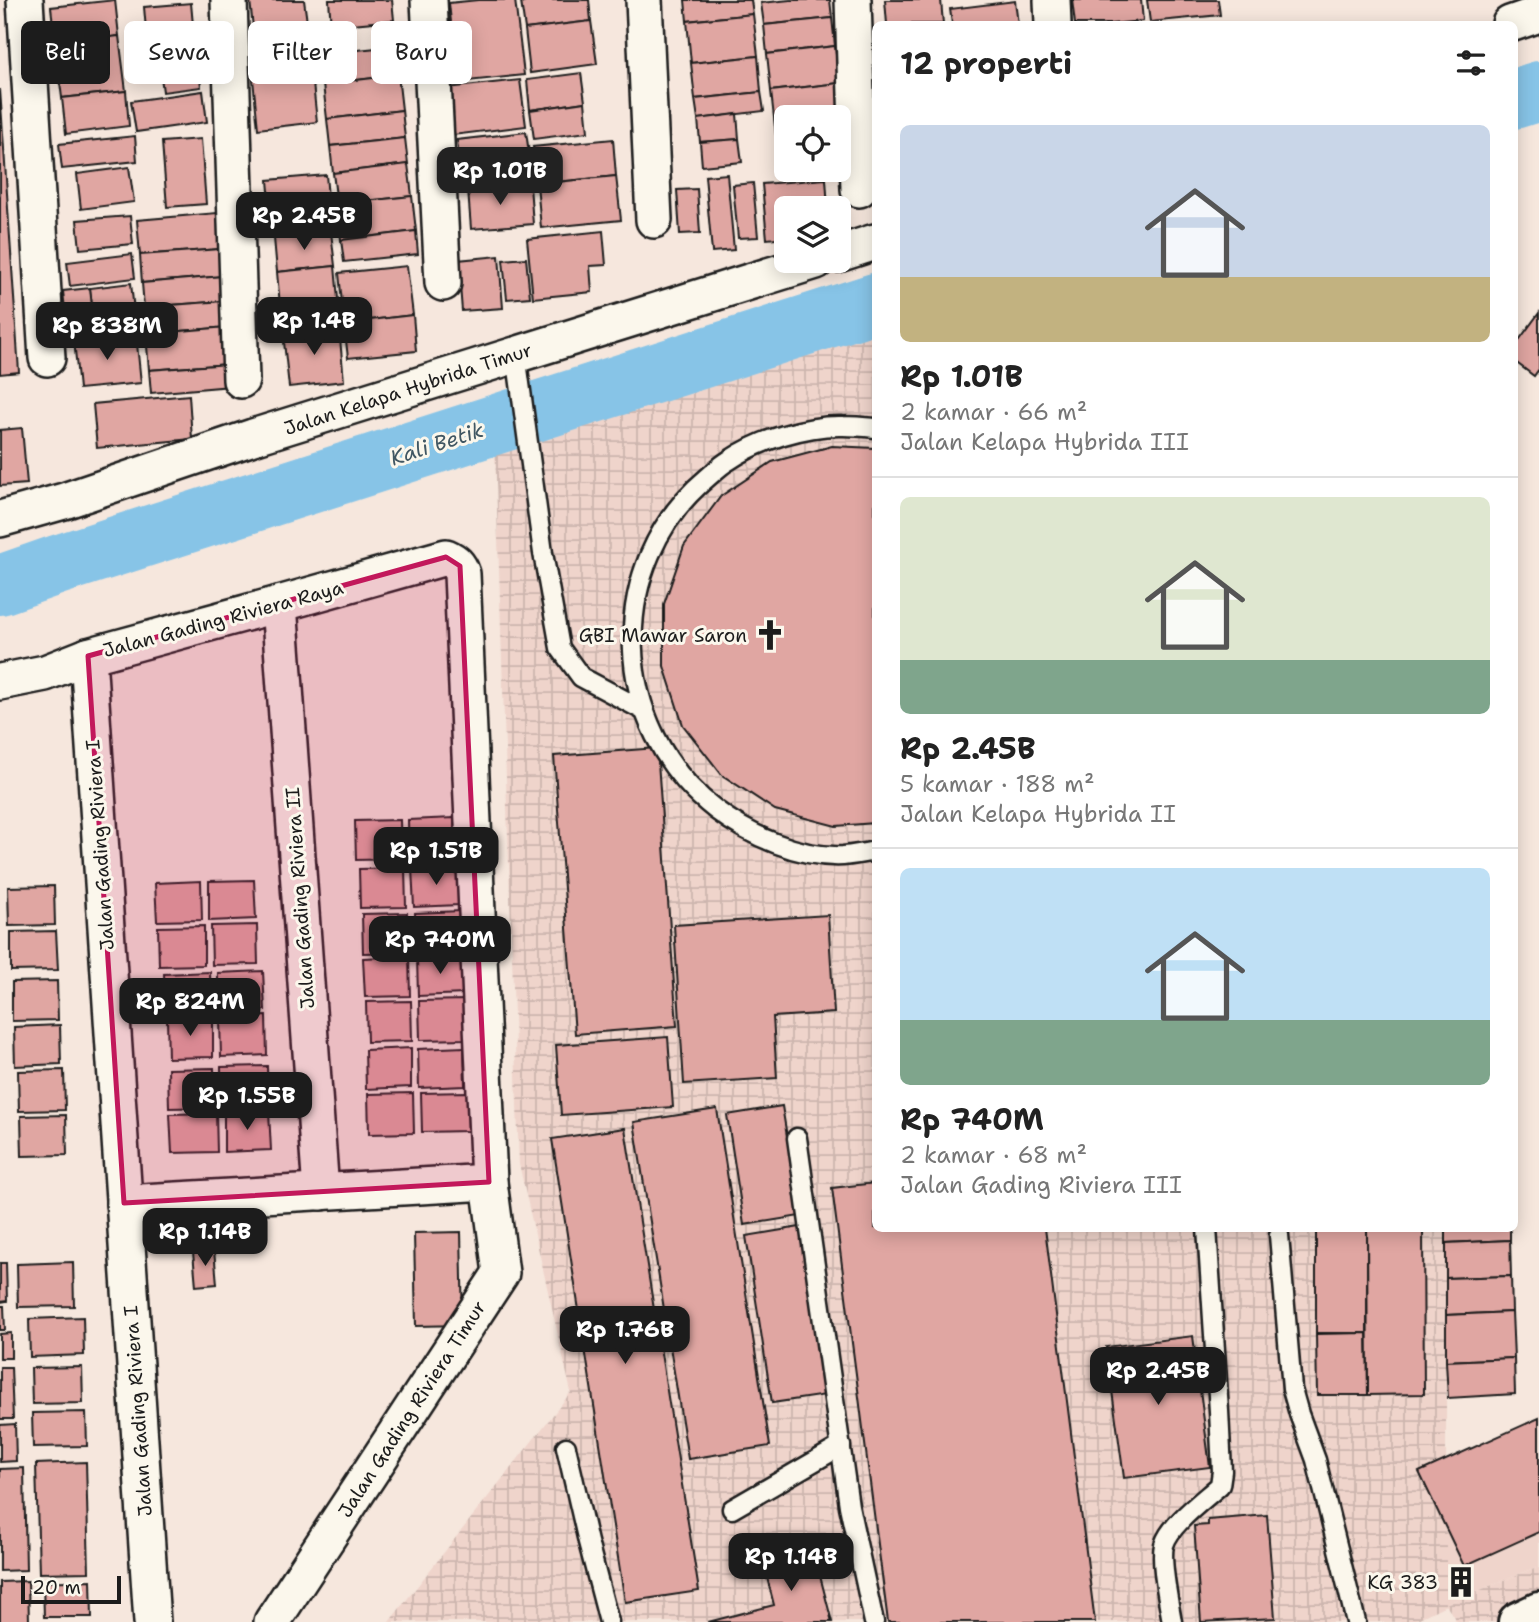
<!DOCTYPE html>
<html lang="id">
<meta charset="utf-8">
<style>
:root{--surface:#fff;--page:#f2f2f2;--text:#222;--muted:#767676;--line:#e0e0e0;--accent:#1c1c1c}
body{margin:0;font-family:"Shantell Sans",sans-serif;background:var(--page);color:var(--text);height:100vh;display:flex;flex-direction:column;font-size:26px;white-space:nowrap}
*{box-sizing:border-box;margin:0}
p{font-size:23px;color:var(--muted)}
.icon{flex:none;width:38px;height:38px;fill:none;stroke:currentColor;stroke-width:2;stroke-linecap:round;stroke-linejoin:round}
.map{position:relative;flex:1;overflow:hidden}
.details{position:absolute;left:872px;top:21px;width:646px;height:1211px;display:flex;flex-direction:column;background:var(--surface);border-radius:10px;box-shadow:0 4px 18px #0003}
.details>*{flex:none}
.banner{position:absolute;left:21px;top:21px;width:665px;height:63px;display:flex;gap:14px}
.tools{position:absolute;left:774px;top:105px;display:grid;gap:14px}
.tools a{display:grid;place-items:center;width:77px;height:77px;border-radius:10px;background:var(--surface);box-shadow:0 4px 18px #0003;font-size:35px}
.scale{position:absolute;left:21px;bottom:18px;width:100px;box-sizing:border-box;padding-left:7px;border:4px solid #1c1c1c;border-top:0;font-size:19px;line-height:24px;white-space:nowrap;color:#1c1c1c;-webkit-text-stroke:5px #fbf7ec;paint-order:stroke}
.price{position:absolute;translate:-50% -60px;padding:0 16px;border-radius:14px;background:var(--accent);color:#fff;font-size:23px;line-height:46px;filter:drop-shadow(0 2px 4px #0008)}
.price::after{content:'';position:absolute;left:50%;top:42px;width:21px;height:16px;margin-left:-10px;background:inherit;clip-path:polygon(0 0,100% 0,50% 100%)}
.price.current{background:#222;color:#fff}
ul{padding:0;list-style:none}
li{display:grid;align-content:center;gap:14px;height:371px;padding:0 28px}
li+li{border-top:2px solid var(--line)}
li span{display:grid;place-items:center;height:217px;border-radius:10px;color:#555}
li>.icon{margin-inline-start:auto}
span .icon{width:126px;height:126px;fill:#fffc;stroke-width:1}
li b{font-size:30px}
h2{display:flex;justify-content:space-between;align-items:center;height:84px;padding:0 28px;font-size:30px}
.pill{padding:0 24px;border-radius:10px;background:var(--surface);box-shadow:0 4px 18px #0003;font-size:24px;line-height:63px}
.pill.current{background:var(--accent);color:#fff}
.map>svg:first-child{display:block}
.built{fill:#efd4cb}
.industrial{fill:url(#industrial-grid)}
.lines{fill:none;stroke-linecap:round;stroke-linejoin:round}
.river{stroke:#87c4e7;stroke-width:60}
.building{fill:#e0a6a2;stroke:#1c1c1c;stroke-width:2}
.lane-casing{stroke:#1c1c1c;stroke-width:23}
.street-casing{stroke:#1c1c1c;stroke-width:40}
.secondary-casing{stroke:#1c1c1c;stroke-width:44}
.lane{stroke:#fbf7ec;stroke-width:18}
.street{stroke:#fbf7ec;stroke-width:35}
.secondary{stroke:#fbf7ec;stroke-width:38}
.marked{fill:#c2185b;fill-opacity:0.2;stroke:#c2185b;stroke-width:5;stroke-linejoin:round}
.labels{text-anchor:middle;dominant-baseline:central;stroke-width:6;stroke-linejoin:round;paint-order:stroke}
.street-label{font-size:19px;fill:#1c1c1c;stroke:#fbf7ec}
.poi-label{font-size:19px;fill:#1c1c1c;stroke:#fbf7ec;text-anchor:end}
.water-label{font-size:21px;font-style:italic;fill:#415763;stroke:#fbf7ec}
</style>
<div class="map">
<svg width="1539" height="1622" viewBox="0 0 1539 1622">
<defs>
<pattern id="industrial-grid" width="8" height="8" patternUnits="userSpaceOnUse" patternTransform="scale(1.75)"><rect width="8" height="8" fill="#efd4cb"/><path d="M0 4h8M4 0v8" fill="none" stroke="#ccb5ae"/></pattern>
</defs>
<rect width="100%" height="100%" fill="#f6e7dd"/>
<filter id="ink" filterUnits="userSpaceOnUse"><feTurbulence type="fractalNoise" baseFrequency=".0143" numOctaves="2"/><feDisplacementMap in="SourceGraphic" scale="14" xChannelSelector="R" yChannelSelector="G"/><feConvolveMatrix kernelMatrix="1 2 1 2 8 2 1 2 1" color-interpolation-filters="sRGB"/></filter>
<g filter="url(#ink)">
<path class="built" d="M1539,1427V1566L1446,1604V1470Z"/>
<path class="industrial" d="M875,321V1228L1446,1229V1604L1539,1566V1622H1457L1446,1605L1411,1622H389L571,1392L519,1164L495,451Z"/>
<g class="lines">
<g class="river">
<path d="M1514,99L1539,91"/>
<path d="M0,585L57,565L875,303"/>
</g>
</g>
<g class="building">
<path d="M115,0L119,36L55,43L51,7Z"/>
<path d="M250,0H304L307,22L253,28Z"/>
<path d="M329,0H392L394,20L331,26Z"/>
<path d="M478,0H515L524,75L468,81L465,49L454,50L449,3Z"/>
<path d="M535,0H589L591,21L525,29L521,2Z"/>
<path d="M685,0H751L753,14L687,21Z"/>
<path d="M790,0H830L832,18L764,25L761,3Z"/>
<path d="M885,0H941L943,24H887Z"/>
<path d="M1072,0H1141L1143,21L1110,24H1075Z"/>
<path d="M1147,0H1218L1220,15L1150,22Z"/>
<path d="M1015,1L1018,24H952L950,9Z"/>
<path d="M191,3L194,36L147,41L144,7Z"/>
<path d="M753,14L758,56L691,63L687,21Z"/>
<path d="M832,18L835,46L767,54L764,25Z"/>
<path d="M591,21L597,64L530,73L525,29Z"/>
<path d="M300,34L302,55L254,60L252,39Z"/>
<path d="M119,36L126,91L62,98L55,43Z"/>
<path d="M196,42L201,87L163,92L157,47Z"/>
<path d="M395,46L398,75L323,84L320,54Z"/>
<path d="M835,46L839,83L771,91L767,54Z"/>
<path d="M758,56L761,92L695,99L691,63Z"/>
<path d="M311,64L317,122L258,129L252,69Z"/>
<path d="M581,73L585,102L530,110L527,80Z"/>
<path d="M398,75L402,110L327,119L323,84Z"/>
<path d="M520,80L526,126L453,135L447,88Z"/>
<path d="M839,83L844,129L838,130V117H786V135L776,136L771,91Z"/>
<path d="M0,89L19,372L0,374Z"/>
<path d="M126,91L129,126L66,134L62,98Z"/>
<path d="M203,91L207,122L136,132L131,101Z"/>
<path d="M761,92L764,111L698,119L695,99Z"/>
<path d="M585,102L588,132L534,139L530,110Z"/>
<path d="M402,110L405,138L330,146L327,119Z"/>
<path d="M737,114L739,139L700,142L698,119Z"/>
<path d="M844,129L848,168L838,169V130Z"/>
<path d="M526,132L531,167L461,175L457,140Z"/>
<path d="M786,135V170H830L779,175L776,136Z"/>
<path d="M135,136L137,161L62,169L59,144Z"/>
<path d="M405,138L408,164L333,173L330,146Z"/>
<path d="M201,139L206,204L167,207L162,142Z"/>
<path d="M613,139L616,176L537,184L533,147Z"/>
<path d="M739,139L742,162L702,166L700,142Z"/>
<path d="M408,164L412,196L337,204L333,173Z"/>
<path d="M129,167L134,202L81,209L77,174Z"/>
<path d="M727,174L734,250L712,252L705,176Z"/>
<path d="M326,175L329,209L271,214L268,180Z"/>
<path d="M616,176L621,220L541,228L537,184Z"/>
<path d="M826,179L828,208H786V237L767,239L762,184Z"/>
<path d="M753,183L758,237L738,238L733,185Z"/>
<path d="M530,186L533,224L471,229L468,190Z"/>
<path d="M697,189L700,233L680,234L677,190Z"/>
<path d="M412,196L416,231L341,240L337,204Z"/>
<path d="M329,209L331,232L274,238L271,214Z"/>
<path d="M217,213L220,249L140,255L137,220Z"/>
<path d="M130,216L133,244L80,249L77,220Z"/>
<path d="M416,231L418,254L344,262L341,240Z"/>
<path d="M603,231L606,265L590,266L592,292L533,298L527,239Z"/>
<path d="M331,232L335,266L277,272L274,238Z"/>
<path d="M220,249L223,276L142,283L140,255Z"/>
<path d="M132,254L135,278L70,286L67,262Z"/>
<path d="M499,256L503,308L462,311L458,260Z"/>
<path d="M526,258L530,297L507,299L503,260Z"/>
<path d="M335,266L340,322L282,328L277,272Z"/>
<path d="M407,266L413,315L344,323L339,273Z"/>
<path d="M223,276L224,301L144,307L142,283Z"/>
<path d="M131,283L134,311L93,316L90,288Z"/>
<path d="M90,288L93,316L66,320L63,291Z"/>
<path d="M224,301L227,327L146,334L144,307Z"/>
<path d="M1539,313V369L1534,376L1514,361V347Z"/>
<path d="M413,315L416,351L348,358L344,323Z"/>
<path d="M227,327L229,364L149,370L146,334Z"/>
<path d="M339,328L344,381L289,387L283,333Z"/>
<path d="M136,334L141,383L79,389L74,340Z"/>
<path d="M229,364L231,386L151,393L149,370Z"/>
<path d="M189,395L192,439L97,448L93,404Z"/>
<path d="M22,428L27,484L0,486V430Z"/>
<path d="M832,446L875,448V823L836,826L775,810L722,775L683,725L664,666V604L684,546L721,496L772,462Z"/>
<path d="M657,748L677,1026L575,1034L554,756Z"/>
<path d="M454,818L455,857L409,859L408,820Z"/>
<path d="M400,820L401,859L356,860L355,821Z"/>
<path d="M458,867L459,905L414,907L412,868Z"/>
<path d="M405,868L406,907L360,908L359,869Z"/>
<path d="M254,880L256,919L209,921V881Z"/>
<path d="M201,881L202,920L157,921L155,883Z"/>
<path d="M54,886L55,925L9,926L8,887Z"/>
<path d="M461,911L462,950L416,952L415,913Z"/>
<path d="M407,913L408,952L363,953L362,914Z"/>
<path d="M828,915L834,1013L773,1017L777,1078L684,1084L674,925Z"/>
<path d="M257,925L258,964L212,965L211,926Z"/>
<path d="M204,926V965L159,966L158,927Z"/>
<path d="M56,931L58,970L11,971V932Z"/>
<path d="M462,955L464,994L418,996L417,957Z"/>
<path d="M409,956L410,996L365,997L363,958Z"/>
<path d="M263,971L265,1010L218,1012V973Z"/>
<path d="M210,972L211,1012L166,1013L164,974Z"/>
<path d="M57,981L58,1020L12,1021V982Z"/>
<path d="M465,1000L466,1039L420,1040L419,1001Z"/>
<path d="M411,1001L412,1041L367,1042L366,1002Z"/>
<path d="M266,1016L267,1055L221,1057L220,1018Z"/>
<path d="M213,1018V1057L168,1058L167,1019Z"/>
<path d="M60,1025L61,1064L15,1066L14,1027Z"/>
<path d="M668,1037L673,1107L561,1115L556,1045Z"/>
<path d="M464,1047L465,1086L419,1088L418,1049Z"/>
<path d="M411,1048V1087L366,1089L365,1050Z"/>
<path d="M267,1066L268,1106L222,1107L221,1067Z"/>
<path d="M214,1068L215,1107L169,1108L168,1069Z"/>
<path d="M64,1070L65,1110L19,1111L18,1071Z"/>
<path d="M467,1092L468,1131L422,1132L421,1093Z"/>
<path d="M413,1093L414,1133L369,1134L368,1094Z"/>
<path d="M782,1106L800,1216L744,1225L727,1115Z"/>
<path d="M717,1109L770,1446L688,1459L634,1122Z"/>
<path d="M269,1112L271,1150L224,1152V1113Z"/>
<path d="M216,1113L217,1152L172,1153L170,1114Z"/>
<path d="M66,1115L67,1155L22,1156L21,1116Z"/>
<path d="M625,1128L699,1591L625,1602L552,1139Z"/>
<path d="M875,1183V1228H1045L1095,1622H888L832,1188Z"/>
<path d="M800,1227L826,1395L772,1403L746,1236Z"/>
<rect x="1316" y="1228" width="51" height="105"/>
<path d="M1367,1228H1423L1424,1394L1368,1395Z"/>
<path d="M1446,1228H1510V1240L1446,1243Z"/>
<path d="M461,1232L463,1325L416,1326L414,1233Z"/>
<path d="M1510,1240L1511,1276L1446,1278V1243Z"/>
<path d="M214,1250L217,1284L196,1286L193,1252Z"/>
<path d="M73,1262L74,1306L18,1307L17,1264Z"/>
<path d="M0,1263H6L7,1301L0,1302Z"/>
<path d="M1511,1276L1512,1312L1446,1315V1278Z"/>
<path d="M0,1306H4L5,1330H0Z"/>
<path d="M1512,1312L1514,1358L1446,1361V1315Z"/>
<path d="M83,1317L84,1355L30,1357L29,1319Z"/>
<path d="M11,1333V1358H0V1334Z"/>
<path d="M1367,1333L1368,1395H1317L1316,1334Z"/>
<path d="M1193,1336L1210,1467L1124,1478L1106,1347Z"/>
<path d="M1514,1358L1515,1394L1448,1398L1446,1361Z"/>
<path d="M0,1367H11L13,1419H0Z"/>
<path d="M82,1367L83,1403L32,1404L31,1368Z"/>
<path d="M86,1412L87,1446L33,1447L32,1413Z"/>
<path d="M1539,1418V1532L1464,1566L1419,1472Z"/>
<path d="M15,1424L16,1461L0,1462V1425Z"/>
<path d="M86,1462L89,1572L39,1573L36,1464Z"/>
<path d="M24,1468L26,1570L0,1571V1469Z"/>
<path d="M1267,1515L1275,1618L1201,1622L1194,1526L1208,1525V1520Z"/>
<path d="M813,1549L832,1622H708L774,1605L763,1562Z"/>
<path d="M1469,1578L1470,1586L1453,1587L1452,1579Z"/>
<path d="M91,1580L92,1617H44L43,1582Z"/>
<path d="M28,1581L29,1622H0V1582Z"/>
</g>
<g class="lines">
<defs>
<g id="lane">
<path d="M516,354L543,553L560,648L581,677L643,710"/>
<path d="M875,428C865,427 854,426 843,426C805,425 759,440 728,461C721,465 714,472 707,478C604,564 609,728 716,810C750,836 800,858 843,856C854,855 865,853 875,851"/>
<path d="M797,1138L849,1506L874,1622"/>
<path d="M1279,1235L1292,1389L1299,1414L1316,1460L1356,1622"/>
<path d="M566,1447L588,1542L609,1622"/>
<path d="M732,1509L841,1446"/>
<path d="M1172,1622C1169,1603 1160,1563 1164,1545C1170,1524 1204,1500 1220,1485L1222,1471L1219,1411L1207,1228"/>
</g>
<g id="street">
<path d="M25,0L47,358"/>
<path d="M229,0L241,380"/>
<path d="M429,0L443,283"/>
<path d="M644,0L654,220"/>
<path d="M853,0L859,189"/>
<path d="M1052,0L1053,24"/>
<path d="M1510,24L1539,14"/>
<path d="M838,254L875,242"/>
<path d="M0,519L64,501L253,437L816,261"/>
<path d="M279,604L321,1192"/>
<path d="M88,656L152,1622"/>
<path d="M0,682L45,673L88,656L279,604L446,557C455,561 459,565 462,574L489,1182L501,1273L272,1622"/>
<path d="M124,1203L489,1182"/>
</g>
<path id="secondary" d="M1518,1622L1539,1612"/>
</defs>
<use href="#lane" class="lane-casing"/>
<use href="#street" class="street-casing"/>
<use href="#secondary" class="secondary-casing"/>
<use href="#lane" class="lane"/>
<use href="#street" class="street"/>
<use href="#secondary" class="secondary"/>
</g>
</g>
<path class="marked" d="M446,557L460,566L489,1182L124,1203L88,656Z"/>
<defs>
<symbol id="church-bare" viewBox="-9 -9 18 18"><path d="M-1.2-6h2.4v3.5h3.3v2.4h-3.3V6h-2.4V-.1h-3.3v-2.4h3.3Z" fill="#1c1c1c" stroke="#fbf7ec" stroke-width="2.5" paint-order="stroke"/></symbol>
<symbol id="building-bare" viewBox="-9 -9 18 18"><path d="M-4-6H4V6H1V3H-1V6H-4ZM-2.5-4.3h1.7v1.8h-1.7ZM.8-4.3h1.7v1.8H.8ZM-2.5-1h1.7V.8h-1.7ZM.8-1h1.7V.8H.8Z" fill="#1c1c1c" stroke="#fbf7ec" stroke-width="2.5" paint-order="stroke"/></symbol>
</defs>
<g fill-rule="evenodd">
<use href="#church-bare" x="748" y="613" width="44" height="44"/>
<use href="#building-bare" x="1439" y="1560" width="44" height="44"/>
</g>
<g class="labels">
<g class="street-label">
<text transform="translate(408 389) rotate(-18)">Jalan Kelapa Hybrida Timur</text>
<text transform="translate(223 619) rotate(-15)">Jalan Gading Riviera Raya</text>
<text transform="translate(100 845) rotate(-94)">Jalan Gading Riviera I</text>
<text transform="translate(300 898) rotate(-94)">Jalan Gading Riviera II</text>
<text transform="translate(412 1409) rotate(-57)">Jalan Gading Riviera Timur</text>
<text transform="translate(138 1411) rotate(-94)">Jalan Gading Riviera I</text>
</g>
<g class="poi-label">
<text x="747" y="635">GBI Mawar Saron</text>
<text x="1438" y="1582">KG 383</text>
</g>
<g class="water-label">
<text transform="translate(437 444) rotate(-18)">Kali Betik</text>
</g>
</g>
</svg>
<div class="tools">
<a><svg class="icon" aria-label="locate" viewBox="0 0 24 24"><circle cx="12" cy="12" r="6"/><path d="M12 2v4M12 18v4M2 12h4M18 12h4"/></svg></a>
<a><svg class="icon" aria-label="layers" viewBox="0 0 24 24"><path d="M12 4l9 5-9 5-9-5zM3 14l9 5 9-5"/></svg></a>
</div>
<div class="scale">20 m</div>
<b class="price current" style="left:500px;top:207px">Rp 1.01B</b>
<b class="price" style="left:304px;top:252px">Rp 2.45B</b>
<b class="price" style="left:314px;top:357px">Rp 1.4B</b>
<b class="price" style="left:107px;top:362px">Rp 838M</b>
<b class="price" style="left:436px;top:887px">Rp 1.51B</b>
<b class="price" style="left:440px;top:976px">Rp 740M</b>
<b class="price" style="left:190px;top:1038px">Rp 824M</b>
<b class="price" style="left:247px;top:1132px">Rp 1.55B</b>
<b class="price" style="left:205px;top:1268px">Rp 1.14B</b>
<b class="price" style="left:625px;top:1366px">Rp 1.76B</b>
<b class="price" style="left:1158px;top:1407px">Rp 2.45B</b>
<b class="price" style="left:791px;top:1593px">Rp 1.14B</b>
<div class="banner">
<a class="pill current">Beli</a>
<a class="pill">Sewa</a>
<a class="pill">Filter</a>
<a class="pill">Baru</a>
</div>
<section class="details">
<h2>12 properti<svg class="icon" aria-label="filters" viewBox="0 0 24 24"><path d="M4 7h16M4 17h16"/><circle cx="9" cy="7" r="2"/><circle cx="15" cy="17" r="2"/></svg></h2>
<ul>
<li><span style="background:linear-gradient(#c9d6e8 70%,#c2b280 0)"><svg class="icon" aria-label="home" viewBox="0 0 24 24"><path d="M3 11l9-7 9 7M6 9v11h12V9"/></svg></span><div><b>Rp 1.01B</b><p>2 kamar · 66 m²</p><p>Jalan Kelapa Hybrida III</p></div></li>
<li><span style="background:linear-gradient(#dfe7d0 75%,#7fa58c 0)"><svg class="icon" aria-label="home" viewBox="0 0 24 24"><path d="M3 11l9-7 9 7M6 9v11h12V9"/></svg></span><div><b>Rp 2.45B</b><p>5 kamar · 188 m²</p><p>Jalan Kelapa Hybrida II</p></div></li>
<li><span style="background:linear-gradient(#bfe0f5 70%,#7fa58c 0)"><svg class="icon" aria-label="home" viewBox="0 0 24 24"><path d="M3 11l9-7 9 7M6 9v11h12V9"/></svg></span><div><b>Rp 740M</b><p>2 kamar · 68 m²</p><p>Jalan Gading Riviera III</p></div></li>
</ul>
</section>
</div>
